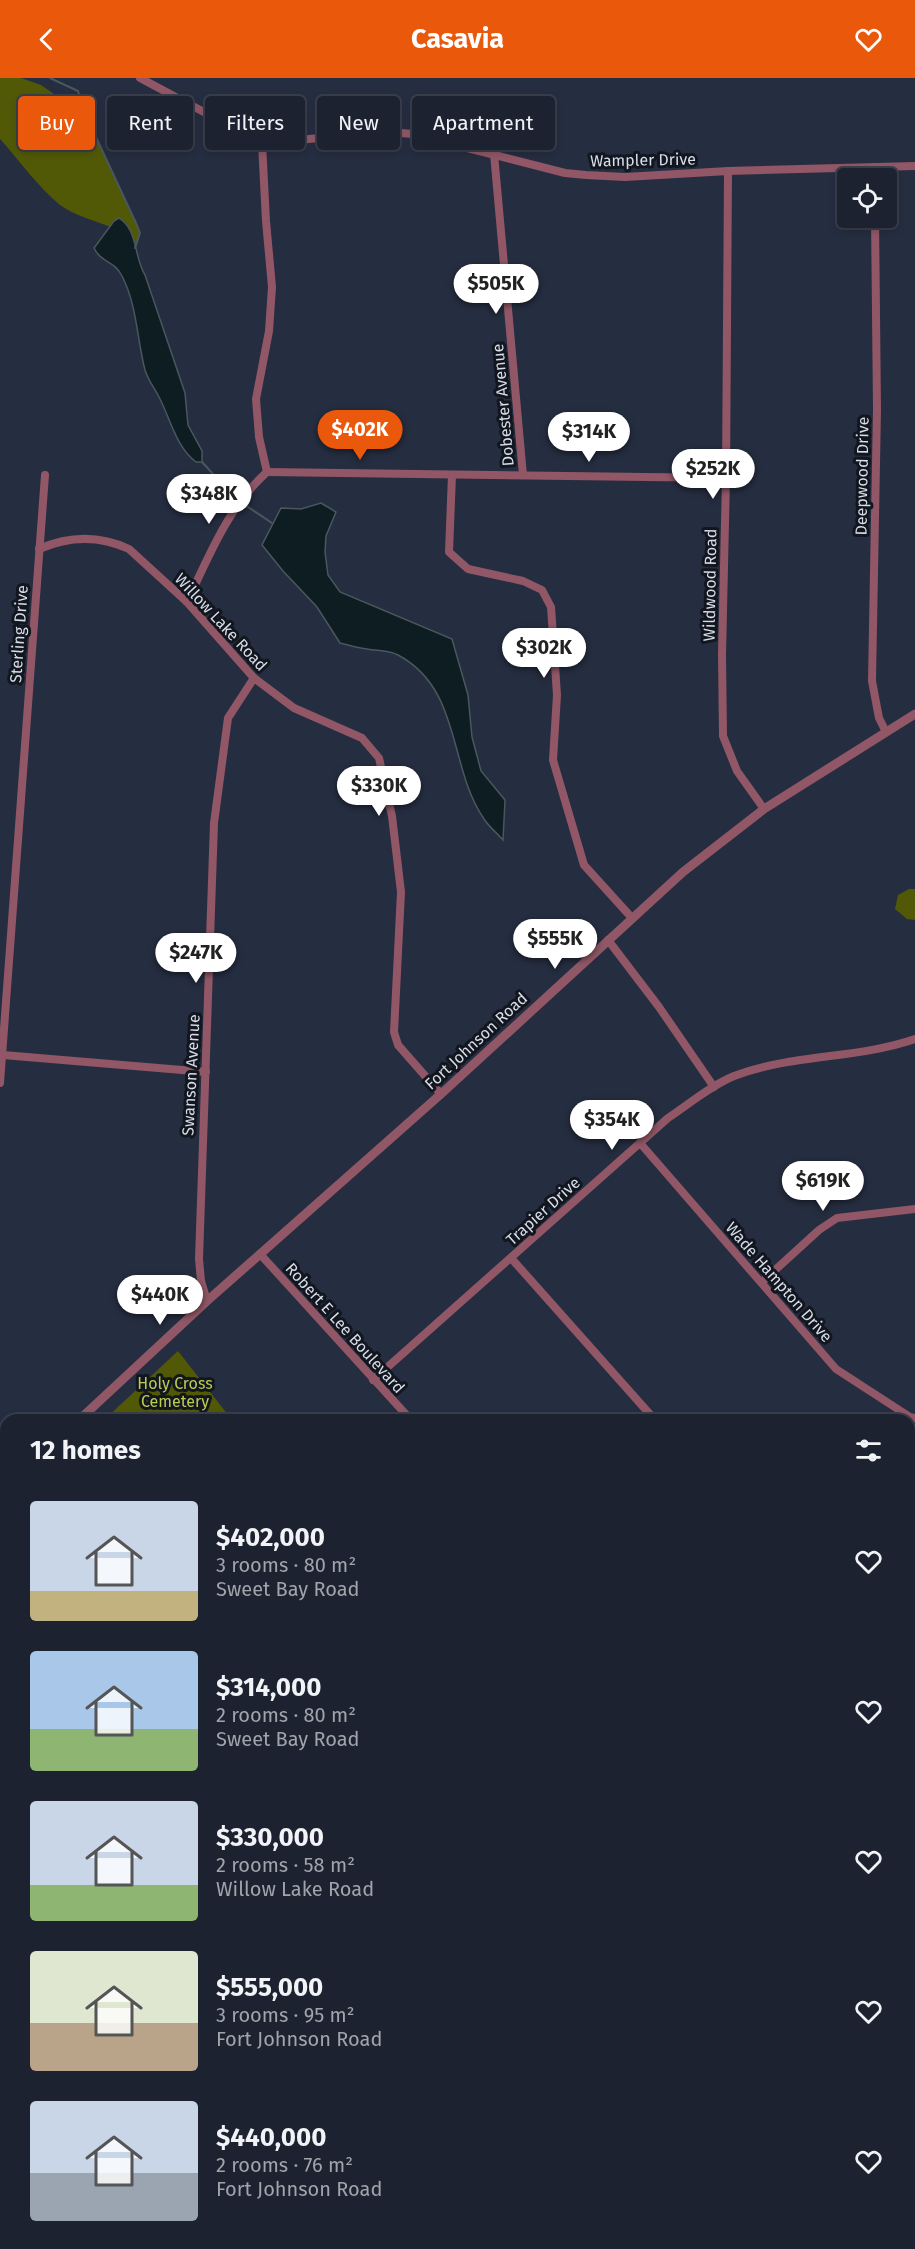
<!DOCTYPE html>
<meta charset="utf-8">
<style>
:root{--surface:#1c2230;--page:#252a38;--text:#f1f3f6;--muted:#a0a4ab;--line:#3a3f4c;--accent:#ea580c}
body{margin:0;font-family:"Fira Sans",sans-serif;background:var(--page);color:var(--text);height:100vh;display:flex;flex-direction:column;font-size:22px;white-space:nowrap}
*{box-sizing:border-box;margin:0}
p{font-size:20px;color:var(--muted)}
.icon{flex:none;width:33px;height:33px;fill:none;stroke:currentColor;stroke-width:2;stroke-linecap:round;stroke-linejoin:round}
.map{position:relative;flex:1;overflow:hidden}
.panel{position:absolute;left:0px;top:1336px;width:915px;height:836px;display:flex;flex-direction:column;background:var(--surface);border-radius:18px 18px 0 0;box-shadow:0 3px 9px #0003,0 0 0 2px var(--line)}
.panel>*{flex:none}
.guide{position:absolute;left:18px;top:18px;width:600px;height:54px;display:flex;gap:12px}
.controls{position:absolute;left:837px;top:90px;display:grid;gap:12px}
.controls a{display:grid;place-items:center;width:60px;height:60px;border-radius:6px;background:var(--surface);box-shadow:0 3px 9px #0003,0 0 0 2px var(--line);font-size:30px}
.price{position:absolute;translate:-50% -51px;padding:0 14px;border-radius:21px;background:#fff;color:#222;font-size:20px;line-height:39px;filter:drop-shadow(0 2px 3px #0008)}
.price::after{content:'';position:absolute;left:50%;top:36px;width:18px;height:14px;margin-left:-9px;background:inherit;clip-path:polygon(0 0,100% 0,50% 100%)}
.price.on{background:var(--accent);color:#fff}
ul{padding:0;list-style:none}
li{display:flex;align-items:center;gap:18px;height:150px;padding:0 30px}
li span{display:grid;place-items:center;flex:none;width:168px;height:120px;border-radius:6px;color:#555}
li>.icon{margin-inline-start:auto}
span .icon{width:72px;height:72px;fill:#fffc;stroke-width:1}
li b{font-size:26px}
h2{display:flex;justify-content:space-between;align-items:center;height:72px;padding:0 30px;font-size:26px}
.pill{padding:0 21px;border-radius:6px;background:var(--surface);box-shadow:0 3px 9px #0003,0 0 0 2px var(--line);font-size:21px;line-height:54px}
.pill.on{background:var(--accent);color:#fff}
header{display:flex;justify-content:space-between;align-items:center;height:78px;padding:0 30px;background:var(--accent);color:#fff;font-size:27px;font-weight:700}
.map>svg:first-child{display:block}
.green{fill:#515907}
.water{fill:#0d1d21;stroke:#4a575d;stroke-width:1.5}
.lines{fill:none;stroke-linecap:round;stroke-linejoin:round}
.stream{stroke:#4a575d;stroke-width:2}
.minor{stroke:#915766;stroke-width:8}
.tertiary{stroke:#915766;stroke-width:9}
.secondary{stroke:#c86c86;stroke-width:10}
.labels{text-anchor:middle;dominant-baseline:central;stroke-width:6;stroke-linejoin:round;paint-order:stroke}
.street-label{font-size:16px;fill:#d7dde9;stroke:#12161e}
.park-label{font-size:16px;fill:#bccb54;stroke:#12161e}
</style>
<header><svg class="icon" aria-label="back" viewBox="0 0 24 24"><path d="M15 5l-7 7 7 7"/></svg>Casavia<svg class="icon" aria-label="heart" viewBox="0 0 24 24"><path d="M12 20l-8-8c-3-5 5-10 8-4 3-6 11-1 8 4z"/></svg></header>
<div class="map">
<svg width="915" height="2171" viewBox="0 0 915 2171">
<rect width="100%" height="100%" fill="#252d40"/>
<g class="green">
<path d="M0,0H21L41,7L54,16L79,45L95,55L140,155L135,170L134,163L126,144L114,143L111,148H108C92,142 74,137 60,127C37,108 20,83 0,61Z"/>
<path d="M909,811H915V842L907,841L895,831L898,817Z"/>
<path d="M178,1273L232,1342H104Z"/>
<path d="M5,1437L6,1438V1662L0,1656V1442Z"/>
<path d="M915,2001V2171H746L749,2166H909V2002Z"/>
<path d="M507,2166H667L681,2171H507Z"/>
</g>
<g class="water">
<path d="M119,140C138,151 134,180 145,197L185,315L188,347L202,373V384H196C175,368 170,339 158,317C153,308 148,302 145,292C137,261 137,227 122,198C114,182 101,185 94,170L114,143Z"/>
<path d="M321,425L336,434L326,458L325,474L328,497L340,514L452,561L468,617L472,659L481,693L505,722L503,762C497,755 489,749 484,741C448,689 462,611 398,577C388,572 378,573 367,571C358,570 349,567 340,565L317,529L283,493L262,467L281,430L301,431Z"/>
</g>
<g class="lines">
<g class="stream">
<path d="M50,0L78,13L82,26L78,44L83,50L94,55L136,145L140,155L135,170"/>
<path d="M202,384L237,422"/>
<path d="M242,425L272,445"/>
<path d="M909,2160L915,2159"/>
<path d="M650,2166L655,2171"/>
<path d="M886,2171L891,2166"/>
</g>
<g class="minor">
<path d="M140,0L262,65L390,54L412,56L565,95L586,97L625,99L728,93L915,88"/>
<path d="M262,65L266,143L272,209L269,253L256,321L259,359L267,394"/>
<path d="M494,76L523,397"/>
<path d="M875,89V100"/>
<path d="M728,93L726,400L722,577L723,658L737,693L764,731"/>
<path d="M875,140L877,331L872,603L879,640L886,654"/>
<path d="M267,394L726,400"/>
<path d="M452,397L449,474L468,491L523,503L542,512L551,529L557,617L553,682L584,787L632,840"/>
<path d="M39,471C69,458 99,457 129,471L187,524L254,600L294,630L362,660L379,680L392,738L401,814L394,954L398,967L441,1016"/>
<path d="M187,524C209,478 228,429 267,394"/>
<path d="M608,862L659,929L714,1009"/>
<path d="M3,977L206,994"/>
<path d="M0,1005L45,397"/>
<path d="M640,1065L836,1291L910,1339L915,1340"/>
<path d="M260,1176L411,1342"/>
<path d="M511,1180L655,1342"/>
<path d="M762,1204L819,1152L837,1140L915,1131"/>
<path d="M207,1223L201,1203L199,1181L214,745L228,640L254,600"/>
<path d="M373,1302L668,1040C689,1026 710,1008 734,998C792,976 857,981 915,961"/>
<path d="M909,1503L915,1504"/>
<path d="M0,1664L6,1670"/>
<path d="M0,1703L6,1709"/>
<path d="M909,1875L915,1878"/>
<path d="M0,1918L2,1920"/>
<path d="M98,2171L101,2166"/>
<path d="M454,2171L455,2166"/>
</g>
<path class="tertiary" d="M79,1342L207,1223L441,1016L683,794L764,731L915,636"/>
<g class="secondary">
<path d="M0,1384L6,1386"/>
<path d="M0,1426L6,1424"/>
</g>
</g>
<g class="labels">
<g class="street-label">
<text transform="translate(643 82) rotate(-1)">Wampler Drive</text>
<text transform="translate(503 327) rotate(-95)">Dobester Avenue</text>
<text transform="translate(862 398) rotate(-89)">Deepwood Drive</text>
<text transform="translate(710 507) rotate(-89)">Wildwood Road</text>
<text transform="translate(221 544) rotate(47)">Willow Lake Road</text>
<text transform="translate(19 556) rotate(-86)">Sterling Drive</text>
<text transform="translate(476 963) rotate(-43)">Fort Johnson Road</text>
<text transform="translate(191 997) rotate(-87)">Swanson Avenue</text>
<text transform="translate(543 1133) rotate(-42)">Trapier Drive</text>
<text transform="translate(779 1204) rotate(49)">Wade Hampton Drive</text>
<text transform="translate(345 1250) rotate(48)">Robert E Lee Boulevard</text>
</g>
<g class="park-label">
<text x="175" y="1305">Holy Cross<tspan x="175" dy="18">Cemetery</tspan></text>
</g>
</g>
</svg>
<div class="controls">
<a><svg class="icon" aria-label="locate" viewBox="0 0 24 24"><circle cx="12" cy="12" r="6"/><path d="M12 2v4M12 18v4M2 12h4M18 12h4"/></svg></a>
</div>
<b class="price" style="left:496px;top:237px">$505K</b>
<b class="price on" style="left:360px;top:383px">$402K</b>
<b class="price" style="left:589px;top:385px">$314K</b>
<b class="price" style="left:713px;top:422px">$252K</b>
<b class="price" style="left:209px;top:447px">$348K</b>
<b class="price" style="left:544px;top:601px">$302K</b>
<b class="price" style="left:379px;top:739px">$330K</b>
<b class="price" style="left:555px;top:892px">$555K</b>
<b class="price" style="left:196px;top:906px">$247K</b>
<b class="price" style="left:612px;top:1073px">$354K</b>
<b class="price" style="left:823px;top:1134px">$619K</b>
<b class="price" style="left:160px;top:1248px">$440K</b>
<div class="guide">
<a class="pill on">Buy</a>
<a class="pill">Rent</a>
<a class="pill">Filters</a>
<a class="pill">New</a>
<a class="pill">Apartment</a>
</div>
<section class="panel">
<h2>12 homes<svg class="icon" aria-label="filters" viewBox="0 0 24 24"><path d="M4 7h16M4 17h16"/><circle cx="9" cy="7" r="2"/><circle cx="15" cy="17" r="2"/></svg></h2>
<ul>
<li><span style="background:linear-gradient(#c9d6e8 75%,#c2b280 0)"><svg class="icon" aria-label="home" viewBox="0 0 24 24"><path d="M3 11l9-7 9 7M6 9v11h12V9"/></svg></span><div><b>$402,000</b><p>3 rooms · 80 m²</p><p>Sweet Bay Road</p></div><svg class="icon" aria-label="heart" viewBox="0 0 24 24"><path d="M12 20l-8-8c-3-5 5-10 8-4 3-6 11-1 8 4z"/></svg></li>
<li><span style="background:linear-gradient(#a9c7e8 65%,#8fb573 0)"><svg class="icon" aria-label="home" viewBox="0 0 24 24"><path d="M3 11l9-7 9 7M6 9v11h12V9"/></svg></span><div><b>$314,000</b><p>2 rooms · 80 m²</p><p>Sweet Bay Road</p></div><svg class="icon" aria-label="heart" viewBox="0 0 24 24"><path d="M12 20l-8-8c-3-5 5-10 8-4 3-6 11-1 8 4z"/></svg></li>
<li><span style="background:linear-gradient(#c9d6e8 70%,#8fb573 0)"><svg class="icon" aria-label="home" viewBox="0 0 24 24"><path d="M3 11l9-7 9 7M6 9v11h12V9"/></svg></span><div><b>$330,000</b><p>2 rooms · 58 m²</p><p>Willow Lake Road</p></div><svg class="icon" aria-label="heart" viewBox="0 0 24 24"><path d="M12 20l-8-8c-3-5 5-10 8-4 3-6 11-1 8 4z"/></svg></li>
<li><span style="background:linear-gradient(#dfe7d0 60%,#b9a48a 0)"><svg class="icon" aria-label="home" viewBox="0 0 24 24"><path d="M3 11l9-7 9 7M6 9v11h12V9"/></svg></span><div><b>$555,000</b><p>3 rooms · 95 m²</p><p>Fort Johnson Road</p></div><svg class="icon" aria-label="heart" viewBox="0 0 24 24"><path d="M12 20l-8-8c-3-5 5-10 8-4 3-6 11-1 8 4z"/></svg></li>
<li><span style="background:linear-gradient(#c9d6e8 60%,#9aa5b1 0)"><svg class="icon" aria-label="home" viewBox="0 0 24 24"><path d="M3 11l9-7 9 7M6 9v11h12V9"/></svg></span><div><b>$440,000</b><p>2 rooms · 76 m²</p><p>Fort Johnson Road</p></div><svg class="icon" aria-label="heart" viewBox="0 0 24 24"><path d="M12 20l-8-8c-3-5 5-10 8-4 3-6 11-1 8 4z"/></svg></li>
</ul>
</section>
</div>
